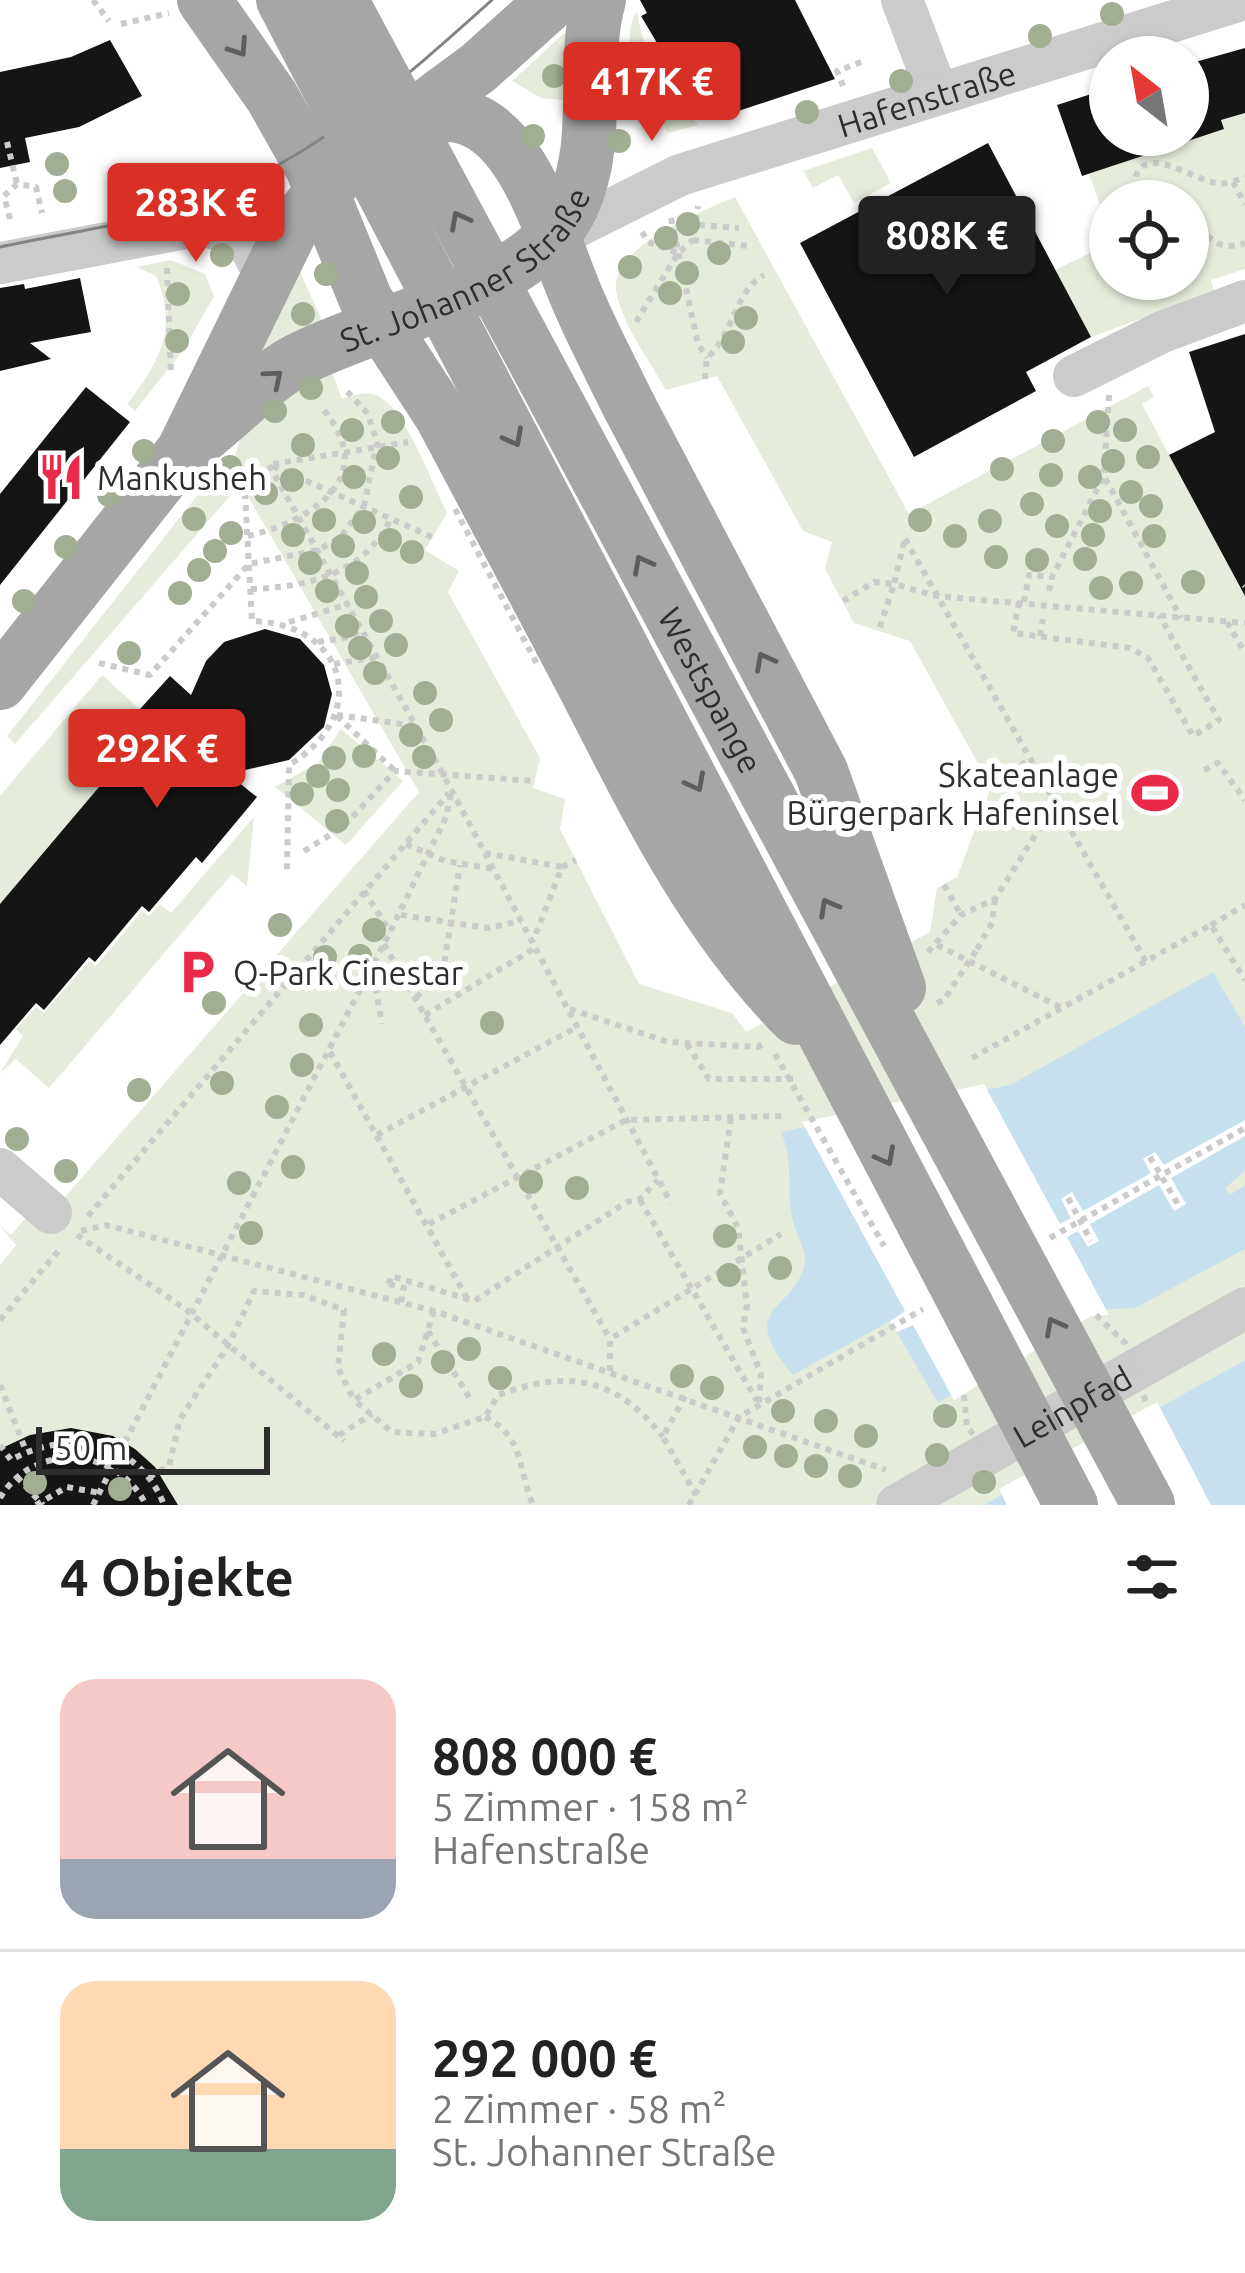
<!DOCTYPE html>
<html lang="de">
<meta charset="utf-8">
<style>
:root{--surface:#fff;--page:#f6f6f6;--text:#222;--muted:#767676;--line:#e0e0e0;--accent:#d93025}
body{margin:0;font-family:Ubuntu,sans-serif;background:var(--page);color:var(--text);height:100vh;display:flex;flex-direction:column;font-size:45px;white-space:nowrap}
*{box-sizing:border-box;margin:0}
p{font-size:39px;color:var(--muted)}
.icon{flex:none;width:66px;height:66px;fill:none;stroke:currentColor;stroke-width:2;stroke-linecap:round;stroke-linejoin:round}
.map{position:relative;height:1505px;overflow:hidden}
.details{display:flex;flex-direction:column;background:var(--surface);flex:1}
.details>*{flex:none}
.needle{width:78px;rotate:329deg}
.fabs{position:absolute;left:1089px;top:36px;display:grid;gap:24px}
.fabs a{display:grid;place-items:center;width:120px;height:120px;border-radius:50%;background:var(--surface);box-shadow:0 3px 9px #0004;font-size:60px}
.scale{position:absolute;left:36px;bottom:30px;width:234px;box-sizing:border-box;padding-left:12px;border:6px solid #2e2e2e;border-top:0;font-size:33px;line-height:42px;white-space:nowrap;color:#2e2e2e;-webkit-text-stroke:9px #fff;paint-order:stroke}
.price{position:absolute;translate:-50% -102px;padding:0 27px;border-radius:12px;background:var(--accent);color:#fff;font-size:39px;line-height:78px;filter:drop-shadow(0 3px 6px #0008)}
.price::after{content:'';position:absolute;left:50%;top:72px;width:36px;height:27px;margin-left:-18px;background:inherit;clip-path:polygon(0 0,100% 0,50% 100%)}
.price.selected{background:#222;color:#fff}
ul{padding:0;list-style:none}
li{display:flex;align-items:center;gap:36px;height:300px;padding:0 60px}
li+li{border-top:3px solid var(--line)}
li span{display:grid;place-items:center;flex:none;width:336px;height:240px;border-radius:36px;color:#555}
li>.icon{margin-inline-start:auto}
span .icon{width:144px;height:144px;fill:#fffc;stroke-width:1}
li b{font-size:51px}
h2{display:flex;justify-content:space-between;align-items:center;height:144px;padding:0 60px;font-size:51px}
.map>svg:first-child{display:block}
.green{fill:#e5ecdb}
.water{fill:#c6e1ed}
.pier{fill:#fff}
.building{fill:#151515}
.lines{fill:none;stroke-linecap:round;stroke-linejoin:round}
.path{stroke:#cbcbcb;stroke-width:6;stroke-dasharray:6 6;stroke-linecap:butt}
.minor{stroke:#cbcbcb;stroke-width:42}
.major{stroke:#a6a6a6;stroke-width:54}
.tram{stroke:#838383;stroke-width:3}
.path-bridge{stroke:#cbcbcb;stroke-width:6;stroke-dasharray:6 6;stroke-linecap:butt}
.major-bridge{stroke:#a6a6a6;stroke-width:54}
.tree{fill:#a2ae93}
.oneway{stroke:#5e5e5e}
.labels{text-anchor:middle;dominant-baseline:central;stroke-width:12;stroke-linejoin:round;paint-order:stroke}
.street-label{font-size:33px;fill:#2e2e2e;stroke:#fff}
.poi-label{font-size:33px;fill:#2e2e2e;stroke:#fff;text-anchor:start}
</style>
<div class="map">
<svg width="1245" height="1505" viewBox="0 0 1245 1505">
<rect width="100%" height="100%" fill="#fff"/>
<g class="green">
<path d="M637,11C644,62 667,86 698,125L668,133C650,96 614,50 637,11Z"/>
<path d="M569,29L575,101L541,98L512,81Z"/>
<path d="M1245,113V269L1211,280L1214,292L1091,337L1055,270L1110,243V279H1188V201H1110V233L1089,174L1223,129L1221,120Z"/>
<path d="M872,148L891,183L854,203L838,175L813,188L803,171Z"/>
<path d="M735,197L909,514L1148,386L1154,397L1142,404L1245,597V1360L984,1505H0V1265L16,1245L0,1226L11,1235L29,1214L44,1221L419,792L235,474C228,422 290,385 330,366L342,399C354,395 369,390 380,397C406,411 433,485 447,513L425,550L459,571L448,592L540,758L533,788L565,799L560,829L639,984L732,1013L746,1032L930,932L937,888L957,877L991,787L910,641L854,623L825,569L832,542L803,531L717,376L666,390C650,361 621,323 616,290C610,247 702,211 735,197Z"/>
<path d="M293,256L323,323L260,359L272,297Z"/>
<path d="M171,260L205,274L214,296L184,349L135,411L127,404C159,363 179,328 156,276L136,267Z"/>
<path d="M223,463L236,489L15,744L7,736Z"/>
<path d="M102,675L154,722L0,904V796Z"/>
<path d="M341,729L403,781L346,845L275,787L318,763Z"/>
<path d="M254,817L247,886L232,874L49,1088L16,1059L0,1073L23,1036L16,1029L36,1007L44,1013L89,961L96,966L142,911L149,916L160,904L171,913Z"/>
</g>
<g class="water">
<path d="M1213,972L1245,1027V1171L1225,1188L1230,1195L1245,1185V1249L1135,1308L1089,1310L938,1403L890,1321L793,1375C732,1303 797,1313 805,1261C806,1250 797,1236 794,1225C785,1193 795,1164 781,1132L1010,1085Z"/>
<path d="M1245,1360V1505H984L1001,1495Z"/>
</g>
<g class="pier">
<path d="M984,1084L1060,1224L1071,1218L1061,1199L1072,1192L1083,1211L1151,1173L1143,1159L1155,1152L1164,1165L1245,1120V1136L1171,1178L1186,1204L1174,1211L1159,1185L1090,1224L1099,1241L1088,1247L1078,1231L1067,1237L1109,1315L1091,1316L954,1400L913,1325L897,1332L890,1321L905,1311L802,1122Z"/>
<path d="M1157,1402L1211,1505H1007L999,1489Z"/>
</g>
<g class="building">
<path d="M640,0H795L835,79L711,120L708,114L701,117L641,16L647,13Z"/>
<path d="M110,40L142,96L79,127L25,138L30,162L0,168V72L71,57Z"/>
<path d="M1245,48V113L1221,120L1224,129L1082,176L1057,105L1110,88V135H1188V64Z"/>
<path d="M988,143L1091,337L1026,372L1036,391L914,457L800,243Z"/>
<path d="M80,278L91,332L30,343L51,359L0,371V288L24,284L25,289Z"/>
<path d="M1245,334V596L1169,455L1215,432L1189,352Z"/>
<path d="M86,387L130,422L0,585V494Z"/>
<path d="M265,629L300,639L324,665L332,694L324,727L289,760L228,774L257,797L202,863L196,857L149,912L142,906L95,962L89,957L44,1010L36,1003L0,1045V904L154,722L140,709L170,676L191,695L206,661L224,642Z"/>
<path d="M71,1428L113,1436L135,1449L155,1467L178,1505H0V1449L30,1435Z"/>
</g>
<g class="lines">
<g class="path">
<path d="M93,0L109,21"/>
<path d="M121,24L169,13"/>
<path d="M843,86L837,71L864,61"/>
<path d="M7,142L17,184"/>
<path d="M1233,182L1245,204"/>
<path d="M1134,201C1129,129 1191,181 1217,183C1227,185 1237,180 1245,177"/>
<path d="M671,218L698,344L707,358"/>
<path d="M10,219L4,196L17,184L36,187L42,213"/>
<path d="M1188,222C1213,234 1213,253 1245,243"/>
<path d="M699,225L739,228"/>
<path d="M642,232L648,242L678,253"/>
<path d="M693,240L748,246"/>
<path d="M167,268L171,375"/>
<path d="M636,322L678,253L693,240L698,206"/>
<path d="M705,379L707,358C734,334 734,292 764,275"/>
<path d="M1109,395L1104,476L1181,618"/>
<path d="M273,464L408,442"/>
<path d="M269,465L445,778L671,1203"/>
<path d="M273,466L432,537"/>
<path d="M245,493L252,621C348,624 371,716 289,765L287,871"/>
<path d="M248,536C311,521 383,477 321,407"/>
<path d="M905,539L1146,962"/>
<path d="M904,542L894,584L936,596L1245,623"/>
<path d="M1244,585L1245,586"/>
<path d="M251,589C307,587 365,574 391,518"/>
<path d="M1049,591L1052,577"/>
<path d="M843,601L874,582L894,584L879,630"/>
<path d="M1019,602L1013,633L1130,648L1148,658L1193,736L1219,720L1159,615"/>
<path d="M1024,602L1029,575L1052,577L1104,476"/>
<path d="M289,622L349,604"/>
<path d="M1227,622L1245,653"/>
<path d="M1040,636L1043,619"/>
<path d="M318,642L365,634"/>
<path d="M99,663L150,675L249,564L318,550L340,538L364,506L377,443L368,414L343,387"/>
<path d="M334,664L378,657"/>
<path d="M337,715L416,726"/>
<path d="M337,716L395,771"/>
<path d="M1204,770L1218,763L1245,800"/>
<path d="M989,782L1030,760"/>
<path d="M406,844L445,861L494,869"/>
<path d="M304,851L343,827L395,771L534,781"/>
<path d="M485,853L562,867L533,941"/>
<path d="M562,867L576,860"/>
<path d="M944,885L961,915"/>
<path d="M364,891L390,932"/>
<path d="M401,915L488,928L521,921"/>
<path d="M1211,925L1245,905"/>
<path d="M384,944L610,1339"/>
<path d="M937,945L1062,1008"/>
<path d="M977,949L992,923L995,899"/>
<path d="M928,952L961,915L995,899L1055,804"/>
<path d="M365,981L376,989L382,1024"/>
<path d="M416,997L442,977L460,865"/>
<path d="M570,1009L668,1042L758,1047L766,1042"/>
<path d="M425,1015L535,948"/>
<path d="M687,1044L709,1079H793"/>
<path d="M330,1052L468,1300"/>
<path d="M972,1058L1211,925L1245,980"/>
<path d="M731,1118L720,1193L738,1228L747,1305L743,1328L761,1374L759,1404"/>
<path d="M377,1135L577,1027"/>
<path d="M1150,1157L1179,1206"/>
<path d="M1068,1198L1091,1241"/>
<path d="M640,1200L757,1401"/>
<path d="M88,1216L449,793"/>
<path d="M429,1224L626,1120L783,1116"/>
<path d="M81,1231L106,1225L434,1311L886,1470"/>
<path d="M77,1235L184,1308L344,1441"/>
<path d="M1050,1238L1245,1128"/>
<path d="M389,1284L391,1276L474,1301L627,1202L640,1199L658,1180"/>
<path d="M389,1284L404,1288L401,1302"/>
<path d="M434,1311L418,1362L354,1400L392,1432L434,1434L485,1417L498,1395C568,1369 616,1377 663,1437"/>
<path d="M0,1320L60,1249"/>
<path d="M428,1331L471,1400"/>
<path d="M610,1371V1339L781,1234"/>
<path d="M0,1385L26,1451"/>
<path d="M685,1396L663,1437L696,1495"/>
<path d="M485,1417C524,1435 518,1470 533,1505"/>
<path d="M339,1435L372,1414"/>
<path d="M125,1442L390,932L446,817L451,794"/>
<path d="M17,1477L43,1505"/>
<path d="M149,1477L169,1466L180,1419L228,1346L254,1291L303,1295L344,1310L338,1368L354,1400"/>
<path d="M0,1498C34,1441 117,1446 146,1505"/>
<path d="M36,1505L67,1487L100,1493"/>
<path d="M93,1505L116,1460"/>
<path d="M689,1505L739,1417L923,1309"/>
</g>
<g class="minor">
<path d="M902,0L937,92"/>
<path id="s1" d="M554,238L680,175L1241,0"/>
<path d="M0,263L202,225L245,238L266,277"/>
<path d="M1074,376L1162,332L1245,301"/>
<path d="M0,1169L51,1213"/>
<path id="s2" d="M897,1505L1245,1308"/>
</g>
<g class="major">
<path d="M204,0L272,97L312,168L366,300L442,417L577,672"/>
<path d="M412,120C423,118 437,115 449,115C521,117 551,235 573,288C589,328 610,367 629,406"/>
<path id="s3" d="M191,445C226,420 263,378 298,360C378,318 532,292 572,206C603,139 580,69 599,0"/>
<path d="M0,683L183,451L291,230L323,190L370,148L478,68L554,0"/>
</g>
<path class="tram" d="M0,247C65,233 135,224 198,202C312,161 403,80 492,0"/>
<g class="path-bridge">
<path d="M455,509L537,664"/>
<path d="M937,1003L944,1000L977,949"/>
<path d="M775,1054L884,1246"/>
<path d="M1096,1315L1125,1343L1147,1405"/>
<path d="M964,1395L967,1428L994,1453"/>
<path d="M0,1445L11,1460C67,1429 139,1439 164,1505"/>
</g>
<g class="major-bridge">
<path d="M283,0L1071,1505"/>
<path id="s4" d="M341,0L1148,1504"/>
<path d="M629,406L821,771L899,988"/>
<path d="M577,672C640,793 698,920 796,1018"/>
</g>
</g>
<g class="tree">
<circle cx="1112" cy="14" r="12"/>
<circle cx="1040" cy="36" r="12"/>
<circle cx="554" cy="76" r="12"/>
<circle cx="901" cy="81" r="12"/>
<circle cx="807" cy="112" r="12"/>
<circle cx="533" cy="136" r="12"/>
<circle cx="619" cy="141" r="12"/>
<circle cx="57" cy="164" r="12"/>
<circle cx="65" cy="191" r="12"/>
<circle cx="252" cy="210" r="12"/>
<circle cx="688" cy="224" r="12"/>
<circle cx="666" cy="238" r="12"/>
<circle cx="719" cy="253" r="12"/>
<circle cx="222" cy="255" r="12"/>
<circle cx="630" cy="267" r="12"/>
<circle cx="687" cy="273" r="12"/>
<circle cx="326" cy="274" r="12"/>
<circle cx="670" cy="293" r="12"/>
<circle cx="178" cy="294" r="12"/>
<circle cx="303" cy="314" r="12"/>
<circle cx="746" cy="318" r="12"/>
<circle cx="177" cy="341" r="12"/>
<circle cx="733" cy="342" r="12"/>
<circle cx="311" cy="388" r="12"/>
<circle cx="275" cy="411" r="12"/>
<circle cx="393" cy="422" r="12"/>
<circle cx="1098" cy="422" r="12"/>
<circle cx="352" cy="430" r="12"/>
<circle cx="1125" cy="430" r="12"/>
<circle cx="1053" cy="441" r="12"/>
<circle cx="303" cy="445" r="12"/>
<circle cx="144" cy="451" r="12"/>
<circle cx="1148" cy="457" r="12"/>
<circle cx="388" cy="458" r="12"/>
<circle cx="1113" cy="461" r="12"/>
<circle cx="230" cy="467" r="12"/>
<circle cx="1002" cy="469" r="12"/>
<circle cx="1051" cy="475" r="12"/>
<circle cx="354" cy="477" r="12"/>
<circle cx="1090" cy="477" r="12"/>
<circle cx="292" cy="480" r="12"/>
<circle cx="1131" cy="492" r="12"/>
<circle cx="266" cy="493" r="12"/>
<circle cx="109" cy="495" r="12"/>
<circle cx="411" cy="497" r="12"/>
<circle cx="1032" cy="504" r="12"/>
<circle cx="1151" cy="506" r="12"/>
<circle cx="1100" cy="511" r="12"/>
<circle cx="194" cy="519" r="12"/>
<circle cx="324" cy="520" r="12"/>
<circle cx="920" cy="520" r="12"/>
<circle cx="990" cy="521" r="12"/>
<circle cx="364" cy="522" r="12"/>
<circle cx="1057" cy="526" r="12"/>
<circle cx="231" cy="533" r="12"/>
<circle cx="293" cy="535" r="12"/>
<circle cx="1093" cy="535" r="12"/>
<circle cx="955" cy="536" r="12"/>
<circle cx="1154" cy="536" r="12"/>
<circle cx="390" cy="540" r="12"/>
<circle cx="343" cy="546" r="12"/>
<circle cx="66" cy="547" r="12"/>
<circle cx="215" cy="551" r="12"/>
<circle cx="412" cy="552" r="12"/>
<circle cx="996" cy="557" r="12"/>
<circle cx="1085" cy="559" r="12"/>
<circle cx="1037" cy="560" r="12"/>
<circle cx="310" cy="563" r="12"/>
<circle cx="199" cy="570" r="12"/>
<circle cx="357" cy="573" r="12"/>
<circle cx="1193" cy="582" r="12"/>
<circle cx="1131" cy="583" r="12"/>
<circle cx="1101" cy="588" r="12"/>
<circle cx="327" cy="591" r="12"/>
<circle cx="180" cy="593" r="12"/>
<circle cx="366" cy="597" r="12"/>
<circle cx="24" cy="601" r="12"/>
<circle cx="381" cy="621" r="12"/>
<circle cx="347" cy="626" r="12"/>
<circle cx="396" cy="645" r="12"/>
<circle cx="360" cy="648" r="12"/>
<circle cx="129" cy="653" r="12"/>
<circle cx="375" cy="673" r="12"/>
<circle cx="425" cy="693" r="12"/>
<circle cx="441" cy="720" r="12"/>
<circle cx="411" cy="735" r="12"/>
<circle cx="364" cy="756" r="12"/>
<circle cx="424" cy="757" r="12"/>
<circle cx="334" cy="758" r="12"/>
<circle cx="318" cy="776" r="12"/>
<circle cx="338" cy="790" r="12"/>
<circle cx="302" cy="794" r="12"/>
<circle cx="337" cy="821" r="12"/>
<circle cx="280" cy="925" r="12"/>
<circle cx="374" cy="930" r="12"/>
<circle cx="360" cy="956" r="12"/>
<circle cx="325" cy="957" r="12"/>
<circle cx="214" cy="1003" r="12"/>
<circle cx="492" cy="1023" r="12"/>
<circle cx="311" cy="1025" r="12"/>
<circle cx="302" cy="1065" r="12"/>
<circle cx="222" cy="1083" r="12"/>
<circle cx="139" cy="1090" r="12"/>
<circle cx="277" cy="1107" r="12"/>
<circle cx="17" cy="1139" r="12"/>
<circle cx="293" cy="1167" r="12"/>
<circle cx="66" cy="1171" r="12"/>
<circle cx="531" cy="1182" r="12"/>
<circle cx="239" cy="1183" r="12"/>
<circle cx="577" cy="1188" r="12"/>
<circle cx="251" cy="1233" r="12"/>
<circle cx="725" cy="1236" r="12"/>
<circle cx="780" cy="1268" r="12"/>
<circle cx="729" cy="1275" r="12"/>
<circle cx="469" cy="1349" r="12"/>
<circle cx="384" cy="1354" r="12"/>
<circle cx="443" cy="1362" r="12"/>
<circle cx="682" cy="1376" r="12"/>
<circle cx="500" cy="1378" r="12"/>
<circle cx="411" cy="1386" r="12"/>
<circle cx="712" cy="1388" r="12"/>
<circle cx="783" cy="1411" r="12"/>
<circle cx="945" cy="1416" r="12"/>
<circle cx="826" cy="1421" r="12"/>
<circle cx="866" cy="1436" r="12"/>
<circle cx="755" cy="1447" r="12"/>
<circle cx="937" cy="1455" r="12"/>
<circle cx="786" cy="1456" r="12"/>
<circle cx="816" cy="1466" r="12"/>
<circle cx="850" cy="1476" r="12"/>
<circle cx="984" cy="1482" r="12"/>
<circle cx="35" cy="1483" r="12"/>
<circle cx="120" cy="1489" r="12"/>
</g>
<defs><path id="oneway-chevron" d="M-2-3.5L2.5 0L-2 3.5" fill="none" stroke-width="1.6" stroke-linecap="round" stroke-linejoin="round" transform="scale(3)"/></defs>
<g class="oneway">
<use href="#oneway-chevron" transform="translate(239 48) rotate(56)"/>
<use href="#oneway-chevron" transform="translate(459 220) rotate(-118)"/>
<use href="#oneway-chevron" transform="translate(274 378) rotate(-40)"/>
<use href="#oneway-chevron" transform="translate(514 438) rotate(62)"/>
<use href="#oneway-chevron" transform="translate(642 564) rotate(-118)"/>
<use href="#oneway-chevron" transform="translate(764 661) rotate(-118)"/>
<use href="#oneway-chevron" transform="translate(696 783) rotate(62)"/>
<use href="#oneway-chevron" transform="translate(828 907) rotate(-119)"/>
<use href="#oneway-chevron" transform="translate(886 1157) rotate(62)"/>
<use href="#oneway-chevron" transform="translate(1054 1326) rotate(-118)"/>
</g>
<defs>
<symbol id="restaurant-bare" viewBox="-9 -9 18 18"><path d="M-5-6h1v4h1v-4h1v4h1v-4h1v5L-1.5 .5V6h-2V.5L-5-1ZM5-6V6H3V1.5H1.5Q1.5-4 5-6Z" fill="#eb2949" stroke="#fff" stroke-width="2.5" paint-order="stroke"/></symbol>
<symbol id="stadium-bare" viewBox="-9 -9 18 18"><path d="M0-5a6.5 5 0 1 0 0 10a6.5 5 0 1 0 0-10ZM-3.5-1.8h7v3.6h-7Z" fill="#eb2949" stroke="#fff" stroke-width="2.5" paint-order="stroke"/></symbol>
<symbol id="parking-bare" viewBox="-9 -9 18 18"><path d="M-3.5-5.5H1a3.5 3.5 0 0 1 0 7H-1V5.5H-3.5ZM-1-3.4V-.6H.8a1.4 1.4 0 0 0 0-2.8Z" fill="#eb2949" stroke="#fff" stroke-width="2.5" paint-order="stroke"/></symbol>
</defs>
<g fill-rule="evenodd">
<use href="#restaurant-bare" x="28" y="444" width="66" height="66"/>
<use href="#stadium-bare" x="1122" y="760" width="66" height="66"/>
<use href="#parking-bare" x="164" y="939" width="66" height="66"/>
</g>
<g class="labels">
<g class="street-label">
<text stroke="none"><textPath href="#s1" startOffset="399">Hafenstraße</textPath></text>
<text stroke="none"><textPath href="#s3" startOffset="330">St. Johanner Straße</textPath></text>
<text stroke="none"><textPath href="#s4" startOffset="783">Westspange</textPath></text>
<text stroke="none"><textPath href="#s2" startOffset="201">Leinpfad</textPath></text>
</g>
<g class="poi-label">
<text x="97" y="477">Mankusheh</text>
<text x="1119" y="774" text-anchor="end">Skateanlage<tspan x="1119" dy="38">Bürgerpark Hafeninsel</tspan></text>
<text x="233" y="972">Q-Park Cinestar</text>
</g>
</g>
</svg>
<div class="fabs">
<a><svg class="needle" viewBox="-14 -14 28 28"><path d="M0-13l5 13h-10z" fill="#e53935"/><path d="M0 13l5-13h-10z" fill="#767676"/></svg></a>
<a><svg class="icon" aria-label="locate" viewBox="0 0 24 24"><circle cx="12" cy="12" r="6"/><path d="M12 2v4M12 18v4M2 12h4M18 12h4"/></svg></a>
</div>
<div class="scale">50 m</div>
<b class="price" style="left:652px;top:144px">417K €</b>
<b class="price" style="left:196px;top:265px">283K €</b>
<b class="price selected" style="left:947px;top:298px">808K €</b>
<b class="price" style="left:157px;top:811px">292K €</b>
</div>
<section class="details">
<h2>4 Objekte<svg class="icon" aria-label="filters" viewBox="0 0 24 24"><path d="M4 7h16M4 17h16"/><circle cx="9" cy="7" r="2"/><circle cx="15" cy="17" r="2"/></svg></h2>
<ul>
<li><span style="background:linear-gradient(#f6c9c9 75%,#9aa5b1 0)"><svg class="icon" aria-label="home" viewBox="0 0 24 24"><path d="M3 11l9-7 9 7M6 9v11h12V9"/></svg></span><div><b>808 000 €</b><p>5 Zimmer · 158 m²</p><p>Hafenstraße</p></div></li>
<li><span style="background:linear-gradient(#ffd9b3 70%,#7fa58c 0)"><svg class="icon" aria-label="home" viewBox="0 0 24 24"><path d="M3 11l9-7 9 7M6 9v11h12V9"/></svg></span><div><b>292 000 €</b><p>2 Zimmer · 58 m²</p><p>St. Johanner Straße</p></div></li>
</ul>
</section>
